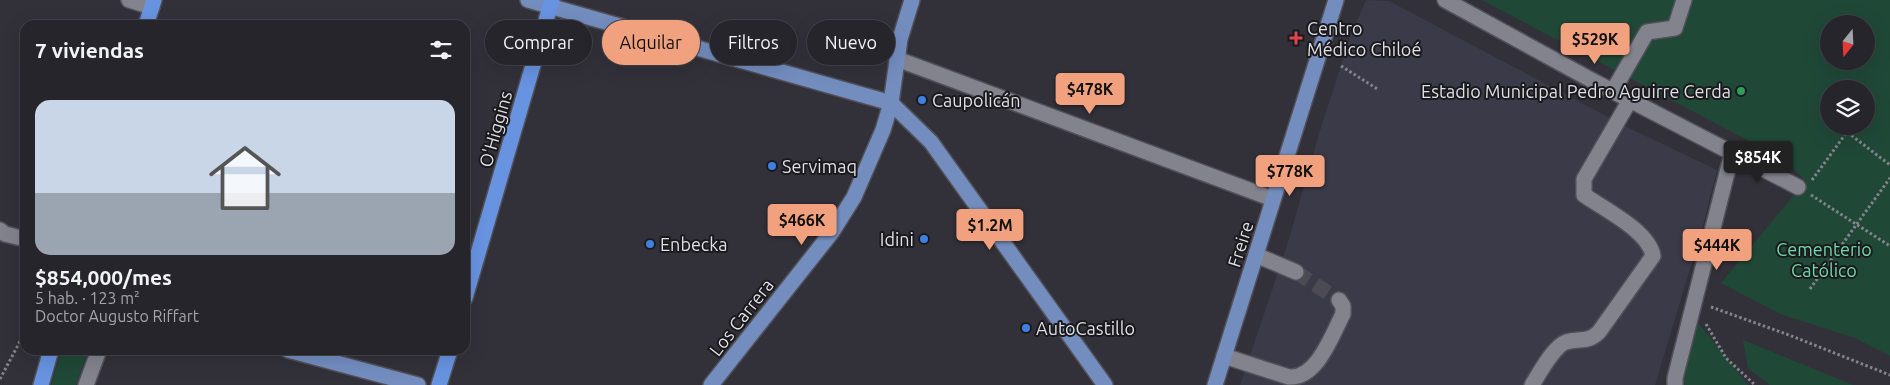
<!DOCTYPE html>
<html lang="es">
<meta charset="utf-8">
<style>
:root{--surface:#26252c;--page:#323138;--text:#f1f3f6;--muted:#a4a5a9;--line:#424248;--accent:#f1a17d}
body{margin:0;font-family:Ubuntu,sans-serif;background:var(--page);color:var(--text);height:100vh;display:flex;flex-direction:column;font-size:19px;white-space:nowrap}
*{box-sizing:border-box;margin:0}
p{font-size:16px;color:var(--muted)}
.icon{flex:none;width:28px;height:28px;fill:none;stroke:currentColor;stroke-width:2;stroke-linecap:round;stroke-linejoin:round}
.map{position:relative;flex:1;overflow:hidden}
.side{position:absolute;left:20px;top:20px;width:450px;height:335px;display:flex;flex-direction:column;background:var(--surface);border-radius:15px;box-shadow:0 5px 20px #0002,0 0 0 1px var(--line)}
.side>*{flex:none}
.top-card{position:absolute;left:485px;top:20px;width:475px;height:45px;display:flex;gap:10px}
.needle{width:32px;rotate:198deg}
.fabs{position:absolute;left:1820px;top:15px;display:grid;gap:10px}
.fabs a{display:grid;place-items:center;width:55px;height:55px;border-radius:50%;background:var(--surface);box-shadow:0 5px 20px #0002,0 0 0 1px var(--line);font-size:25px}
.price{position:absolute;translate:-50% -42px;padding:0 11px;border-radius:5px;background:var(--accent);color:#111;font-size:16px;line-height:32px;filter:drop-shadow(0 1px 2px #0008)}
.price::after{content:'';position:absolute;left:50%;top:30px;width:15px;height:11px;margin-left:-8px;background:inherit;clip-path:polygon(0 0,100% 0,50% 100%)}
.price.active{background:#222;color:#fff}
ul{padding:0;list-style:none}
li{display:grid;align-content:center;gap:10px;height:265px;padding:0 15px}
li span{display:grid;place-items:center;height:155px;border-radius:15px;color:#555}
li>.icon{margin-inline-start:auto}
span .icon{width:90px;height:90px;fill:#fffc;stroke-width:1}
li b{font-size:21px}
h2{display:flex;justify-content:space-between;align-items:center;height:60px;padding:0 15px;font-size:21px}
.pill{padding:0 18px;border-radius:22px;background:var(--surface);box-shadow:0 5px 20px #0002,0 0 0 1px var(--line);font-size:18px;line-height:45px}
.pill.active{background:var(--accent);color:#111}
.map>svg:first-child{display:block}
.built{fill:#3b3a49}
.green{fill:#204837;fill-rule:evenodd}
.lines{fill:none;stroke-linecap:round;stroke-linejoin:round}
.minor-tunnel{stroke:#4c4b54;stroke-width:15;stroke-dasharray:15 8;stroke-linecap:butt}
.minor-casing{stroke:#515058;stroke-width:18}
.major-casing{stroke:#515058;stroke-width:18}
.highway-casing{stroke:#515058;stroke-width:18}
.path{stroke:#85848c;stroke-width:3;stroke-dasharray:2.5 2.5;stroke-linecap:butt}
.minor{stroke:#83838d;stroke-width:15}
.major{stroke:#738dbf;stroke-width:15}
.highway{stroke:#6893e1;stroke-width:15}
.health-dot{fill:#e0444e;stroke:#1a1a1e;stroke-width:2}
.leisure-dot{fill:#2e9e5b;stroke:#1a1a1e;stroke-width:2}
.shop-dot{fill:#3f7fe0;stroke:#1a1a1e;stroke-width:2}
.labels{text-anchor:middle;dominant-baseline:central;stroke-width:4;stroke-linejoin:round;paint-order:stroke}
.poi-label{font-size:18px;fill:#dfdfe5;stroke:#1a1a1e;text-anchor:start}
.street-label{font-size:18px;fill:#dfdfe5;stroke:#1a1a1e}
.park-label{font-size:18px;fill:#72d7a9;stroke:#1a1a1e}
</style>
<div class="map">
<svg width="1890" height="385" viewBox="0 0 1890 385">
<rect width="100%" height="100%" fill="#32313a"/>
<path class="built" d="M1366,0L1389,1L1627,127L1717,170L1702,229L1655,385H1240L1286,249L1319,134L1350,37Z"/>
<g class="green">
<path d="M1482,0H1890V356L1855,338L1780,314L1721,283L1789,201L1803,179L1787,161ZM1829,24H1866V61H1829ZM1829,89H1866V126H1829Z"/>
<path d="M1695,319L1748,385H1679Z"/>
<path d="M1743,340L1853,385H1770L1748,368Z"/>
<path d="M62,350H88L76,385H51Z"/>
</g>
<g class="lines">
<path class="minor-tunnel" d="M1296,272L1339,300"/>
<defs>
<g id="minor">
<path d="M129,0L152,7"/>
<path d="M1445,0L1595,82L1798,187"/>
<path d="M897,59L1273,199"/>
<path d="M1613,91L1647,32L1675,28L1684,0"/>
<path d="M0,230L5,234L25,239"/>
<path d="M1256,255L1296,272"/>
<path d="M1224,356L1289,377C1317,379 1332,335 1343,314V306L1339,300"/>
<path d="M86,385L99,350"/>
<path d="M1532,385C1539,374 1554,346 1566,342C1580,338 1588,343 1599,332L1653,256C1649,231 1604,209 1584,195V179L1630,100"/>
<path d="M1675,385V378L1732,153"/>
</g>
<g id="major">
<path d="M528,0L891,103L931,142L1105,385"/>
<path d="M288,350L418,385"/>
<path d="M711,385L832,232L854,197L883,130L891,103L900,39L912,0"/>
<path d="M1215,385L1336,0"/>
</g>
<g id="highway">
<path d="M146,25L154,0"/>
<path d="M465,298L552,0"/>
<path d="M41,385L51,350"/>
<path d="M439,385L450,350"/>
</g>
</defs>
<use href="#minor" class="minor-casing"/>
<use href="#major" class="major-casing"/>
<use href="#highway" class="highway-casing"/>
<g class="path">
<path d="M1341,66L1379,90"/>
<path d="M1812,180L1847,132L1890,165"/>
<path d="M1811,195L1890,246"/>
<path d="M1810,289L1890,178"/>
<path d="M1711,307L1789,335L1890,375"/>
<path d="M1706,324L1726,358L1755,385"/>
<path d="M0,379L25,332"/>
</g>
<use href="#minor" class="minor"/>
<use href="#major" class="major"/>
<use href="#highway" class="highway"/>
</g>
<path class="health-dot" d="M1293.5 30.5h5v5h5v5h-5v5h-5v-5h-5v-5h5z"/>
<circle class="leisure-dot" cx="1741" cy="91" r="5"/>
<g class="shop-dot">
<circle cx="922" cy="100" r="5"/>
<circle cx="772" cy="166" r="5"/>
<circle cx="924" cy="239" r="5"/>
<circle cx="650" cy="244" r="5"/>
<circle cx="1026" cy="328" r="5"/>
</g>
<g class="labels">
<g class="poi-label">
<text x="1307" y="28">Centro<tspan x="1307" dy="21">Médico Chiloé</tspan></text>
<text x="1731" y="91" text-anchor="end">Estadio Municipal Pedro Aguirre Cerda</text>
<text x="932" y="100">Caupolicán</text>
<text x="782" y="166">Servimaq</text>
<text x="914" y="239" text-anchor="end">Idini</text>
<text x="660" y="244">Enbecka</text>
<text x="1036" y="328">AutoCastillo</text>
</g>
<g class="street-label">
<text transform="translate(495 129) rotate(-74)">O'Higgins</text>
<text transform="translate(1240 244) rotate(-72)">Freire</text>
<text transform="translate(741 317) rotate(-52)">Los Carrera</text>
</g>
<g class="park-label">
<text x="1824" y="249">Cementerio<tspan x="1824" dy="21">Católico</tspan></text>
</g>
</g>
</svg>
<div class="fabs">
<a><svg class="needle" viewBox="-14 -14 28 28"><path d="M0-13l5 13h-10z" fill="#e53935"/><path d="M0 13l5-13h-10z" fill="#a4a5a9"/></svg></a>
<a><svg class="icon" aria-label="layers" viewBox="0 0 24 24"><path d="M12 4l9 5-9 5-9-5zM3 14l9 5 9-5"/></svg></a>
</div>
<b class="price" style="left:1595px;top:65px">$529K</b>
<b class="price" style="left:1090px;top:115px">$478K</b>
<b class="price active" style="left:1758px;top:183px">$854K</b>
<b class="price" style="left:1290px;top:197px">$778K</b>
<b class="price" style="left:802px;top:246px">$466K</b>
<b class="price" style="left:990px;top:251px">$1.2M</b>
<b class="price" style="left:1717px;top:271px">$444K</b>
<div class="top-card">
<a class="pill">Comprar</a>
<a class="pill active">Alquilar</a>
<a class="pill">Filtros</a>
<a class="pill">Nuevo</a>
</div>
<section class="side">
<h2>7 viviendas<svg class="icon" aria-label="filters" viewBox="0 0 24 24"><path d="M4 7h16M4 17h16"/><circle cx="9" cy="7" r="2"/><circle cx="15" cy="17" r="2"/></svg></h2>
<ul>
<li><span style="background:linear-gradient(#c9d6e8 60%,#9aa5b1 0)"><svg class="icon" aria-label="home" viewBox="0 0 24 24"><path d="M3 11l9-7 9 7M6 9v11h12V9"/></svg></span><div><b>$854,000/mes</b><p>5 hab. · 123 m²</p><p>Doctor Augusto Riffart</p></div></li>
</ul>
</section>
</div>
